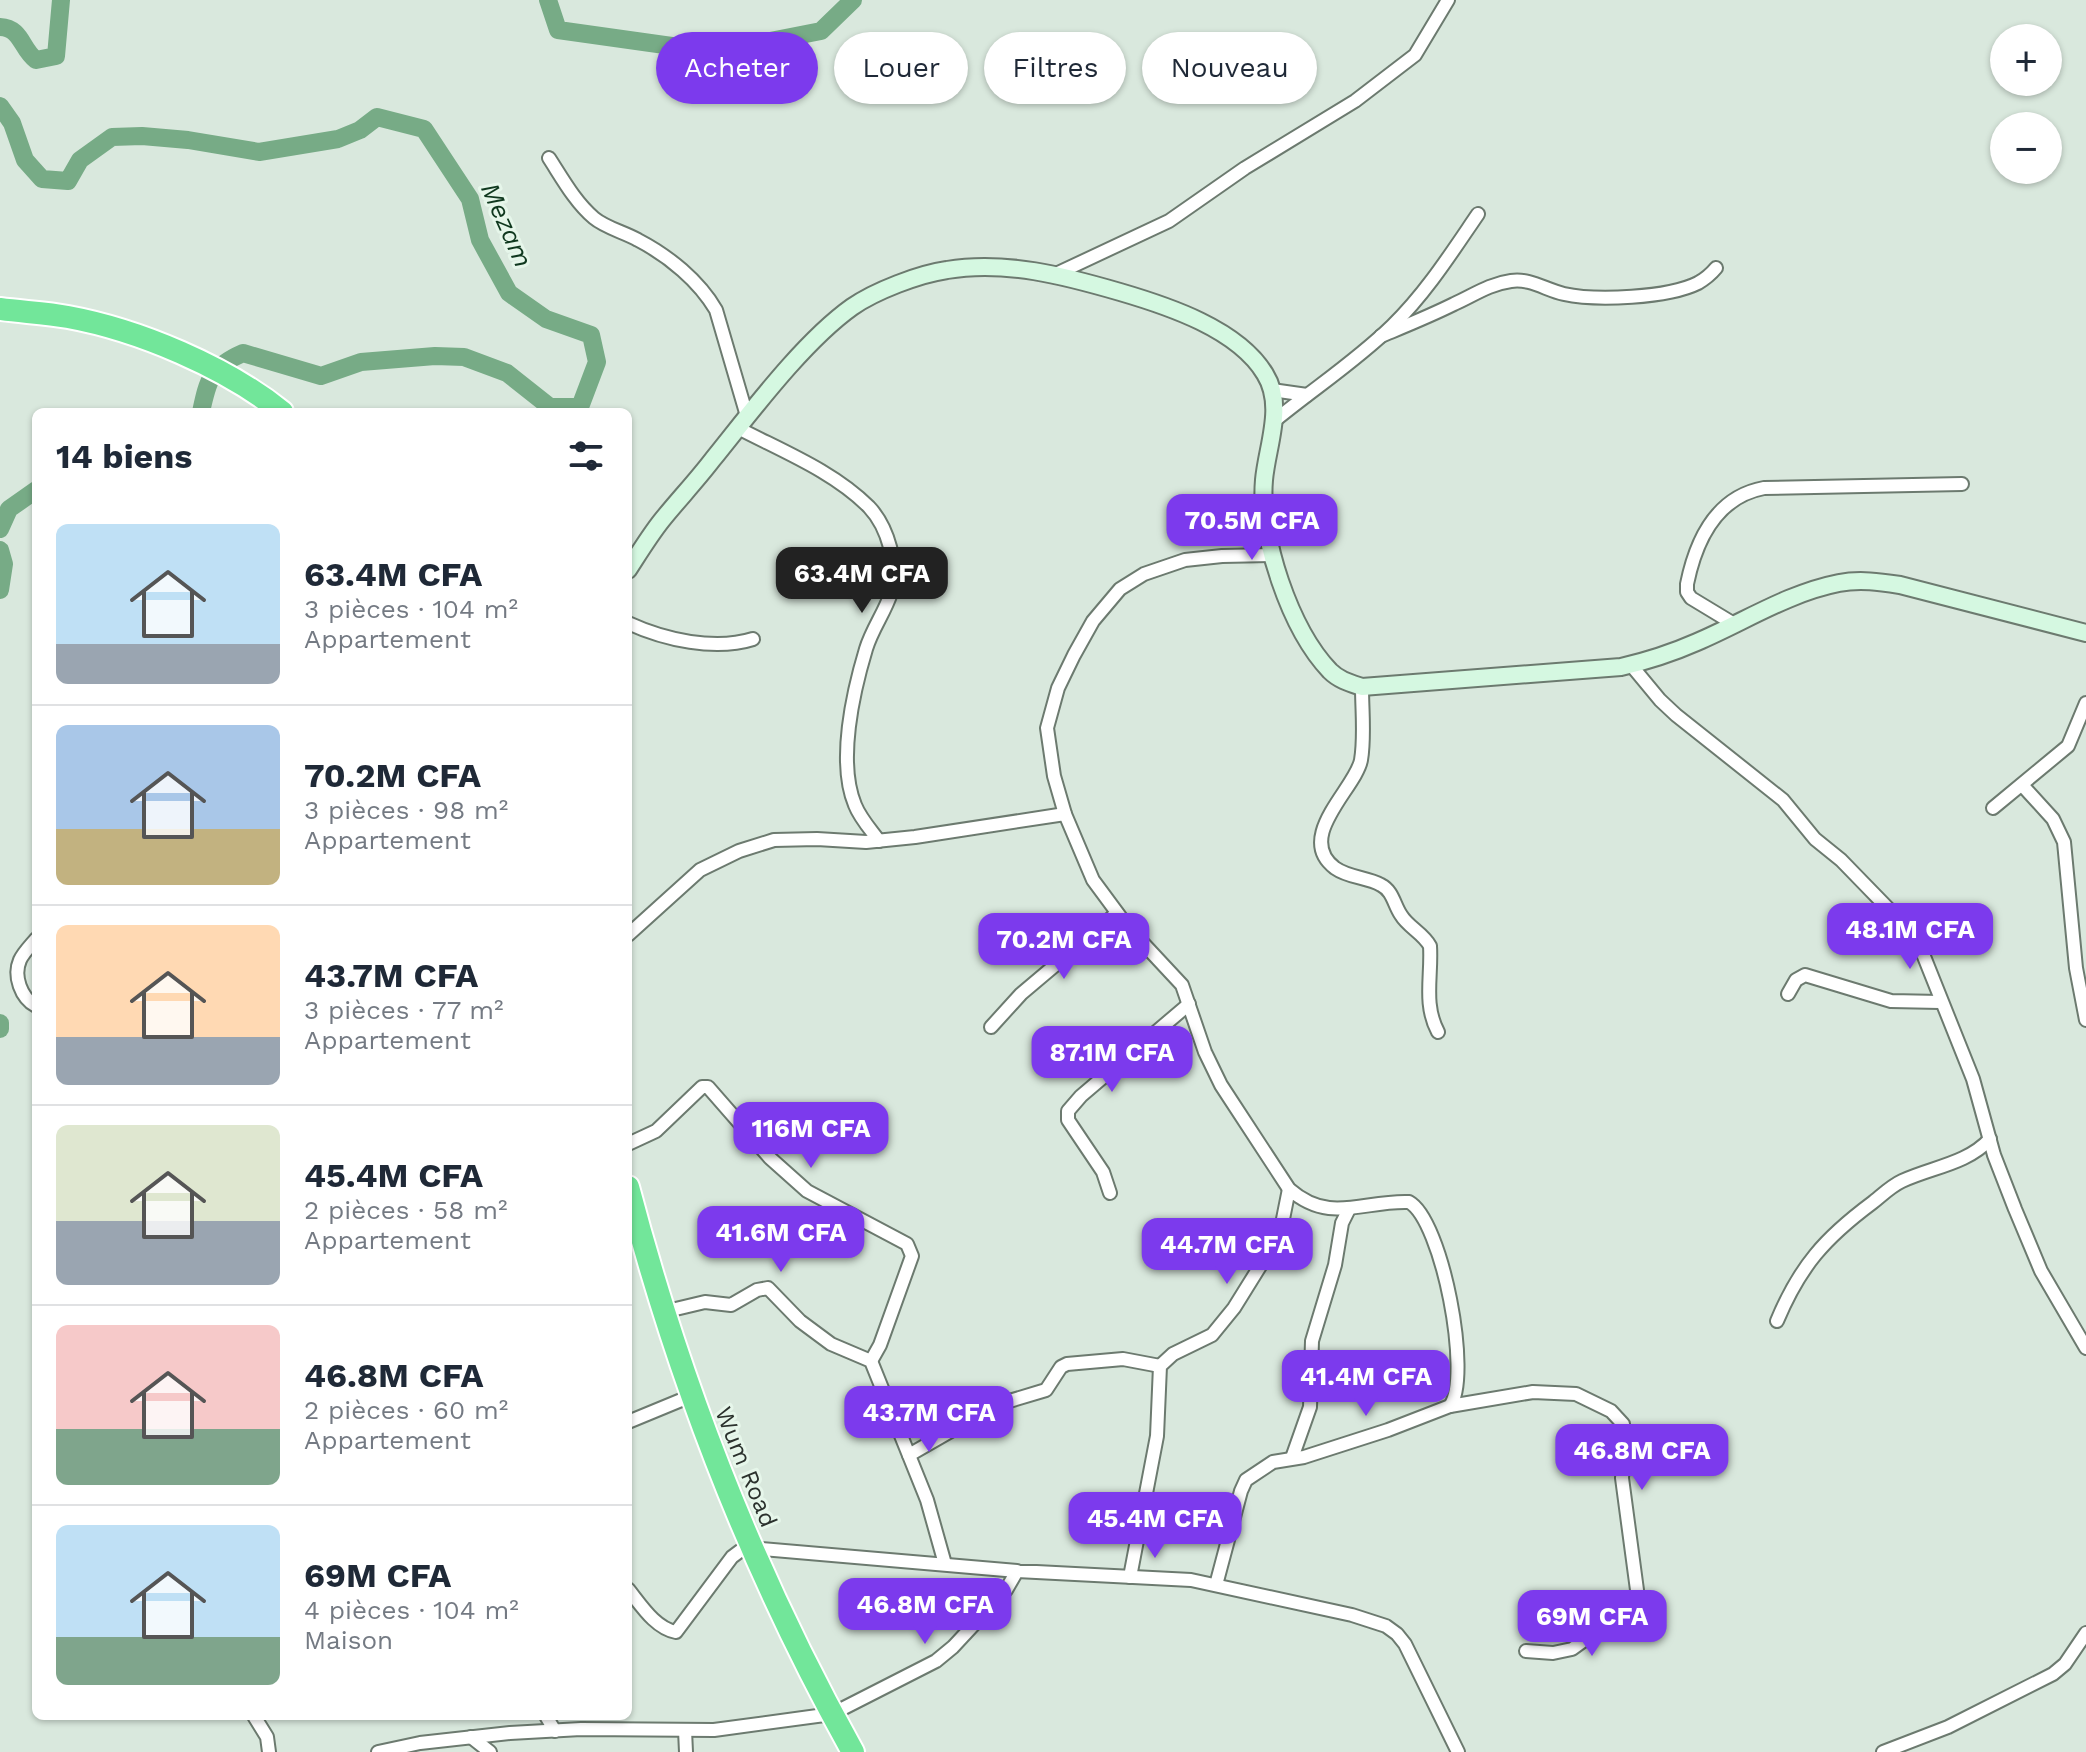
<!DOCTYPE html>
<html lang="fr">
<meta charset="utf-8">
<style>
:root{--surface:#fff;--page:#f6f6f7;--text:#1f2937;--muted:#747a83;--line:#e0e1e3;--accent:#7c3aed}
body{margin:0;font-family:"Work Sans",sans-serif;background:var(--page);color:var(--text);height:100vh;display:flex;flex-direction:column;font-size:30px;white-space:nowrap}
*{box-sizing:border-box;margin:0}
p{font-size:26px;color:var(--muted)}
.icon{flex:none;width:44px;height:44px;fill:none;stroke:currentColor;stroke-width:2;stroke-linecap:round;stroke-linejoin:round}
.map{position:relative;flex:1;overflow:hidden}
.details{position:absolute;left:32px;top:408px;width:600px;height:1312px;display:flex;flex-direction:column;background:var(--surface);border-radius:12px;box-shadow:0 2px 6px #0004}
.details>*{flex:none}
.top-card{position:absolute;left:656px;top:32px;width:760px;height:72px;display:flex;gap:16px}
.buttons{position:absolute;left:1990px;top:24px;display:grid;gap:16px}
.buttons a{display:grid;place-items:center;width:72px;height:72px;border-radius:50%;background:var(--surface);box-shadow:0 2px 6px #0004;font-size:40px}
.price{position:absolute;translate:-50% -68px;padding:0 18px;border-radius:16px;background:var(--accent);color:#fff;font-size:26px;line-height:52px;filter:drop-shadow(0 2px 4px #0008)}
.price::after{content:'';position:absolute;left:50%;top:48px;width:24px;height:18px;margin-left:-12px;background:inherit;clip-path:polygon(0 0,100% 0,50% 100%)}
.price.active{background:#222;color:#fff}
ul{padding:0;list-style:none}
li{display:flex;align-items:center;gap:24px;height:200px;padding:0 24px}
li+li{border-top:2px solid var(--line)}
li span{display:grid;place-items:center;flex:none;width:224px;height:160px;border-radius:12px;color:#555}
li>.icon{margin-inline-start:auto}
span .icon{width:96px;height:96px;fill:#fffc;stroke-width:1}
li b{font-size:34px}
h2{display:flex;justify-content:space-between;align-items:center;height:96px;padding:0 24px;font-size:34px}
.pill{padding:0 28px;border-radius:36px;background:var(--surface);box-shadow:0 2px 6px #0004;font-size:28px;line-height:72px}
.pill.active{background:var(--accent);color:#fff}
.map>svg:first-child{display:block}
.lines{fill:none;stroke-linecap:round;stroke-linejoin:round}
.river{stroke:#77ab86;stroke-width:18}
.street-casing{stroke:#6c7a6f;stroke-width:16}
.secondary-casing{stroke:#6c7a6f;stroke-width:20}
.highway-casing{stroke:#fff;stroke-width:26}
.street{stroke:#fff;stroke-width:12}
.secondary{stroke:#d5f8e1;stroke-width:16}
.highway{stroke:#72e69a;stroke-width:22}
.labels{text-anchor:middle;dominant-baseline:central;stroke-width:6;stroke-linejoin:round;paint-order:stroke}
.street-label{font-size:24px;fill:#2b312d;stroke:#e6f6ea}
.water-label{font-size:26px;font-style:italic;fill:#0f381e;stroke:#e6f6ea}
</style>
<div class="map">
<svg width="2086" height="1752" viewBox="0 0 2086 1752">
<rect width="100%" height="100%" fill="#d9e8dd"/>
<g class="lines">
<g class="river">
<path d="M548,0L558,30L686,48L765,42L821,31L853,0"/>
<path d="M0,27C22,28 21,49 36,60L56,56L61,0"/>
<path d="M0,106L12,123L25,160L42,179L68,181L80,160L112,137L142,136L188,140L259,152L338,139L360,130L377,117L424,129L470,199L480,240L509,293L546,319L591,335L597,362L580,407H550L507,373L464,357L435,356L361,362L321,376L243,353C211,367 208,379 201,412"/>
<path d="M0,529L9,509L36,490"/>
<path d="M0,550L4,564L0,590"/>
<path d="M0,1023V1029"/>
</g>
<defs>
<g id="street">
<path d="M549,158C562,178 575,202 594,218C606,228 624,232 638,240C669,256 699,281 716,310L747,416"/>
<path d="M1056,274L1169,221L1245,168L1355,101L1415,55L1448,0"/>
<path d="M1381,336C1405,326 1430,316 1454,304C1474,295 1489,284 1511,281C1530,278 1546,290 1564,294C1596,301 1668,298 1698,283C1705,279 1711,274 1716,268"/>
<path d="M1272,390L1307,395"/>
<path d="M1273,422C1313,389 1355,362 1392,326C1426,293 1452,252 1478,214"/>
<path d="M738,428C782,451 833,471 869,507C888,527 899,566 891,593C885,612 872,629 866,649C853,692 837,762 855,805C860,818 871,830 879,841"/>
<path d="M1271,555L1222,556L1185,560L1144,574L1120,589L1093,621L1074,655L1058,688L1047,728L1054,776L1065,814L1093,880L1127,926L1182,985L1205,1052L1221,1085L1289,1189C1330,1225 1363,1200 1409,1202C1442,1220 1472,1376 1450,1406"/>
<path d="M628,623C665,640 715,651 753,639"/>
<path d="M1734,624L1691,598L1687,592V584C1696,540 1716,497 1764,488L1962,484"/>
<path d="M1631,665L1660,700L1676,715L1783,800L1815,839L1841,860L1911,932L1921,949L1973,1079L1994,1155L2015,1209L2041,1271L2086,1348"/>
<path d="M1362,687C1362,711 1365,737 1361,760C1356,788 1294,837 1335,868C1349,878 1367,877 1381,885C1393,891 1394,905 1401,915C1408,927 1423,933 1430,946C1432,976 1423,1004 1438,1032"/>
<path d="M2022,785L2053,819L2064,842L2076,968L2086,1020"/>
<path d="M1993,808L2068,746L2086,703"/>
<path d="M628,935L700,870L739,851L774,840L817,839L866,842L915,837L1065,814"/>
<path d="M36,939C31,945 23,953 20,960C13,976 21,998 36,1006"/>
<path d="M1788,994L1796,980L1805,975L1891,1001L1940,1002"/>
<path d="M991,1027L1021,994L1117,913"/>
<path d="M628,1144L656,1131L702,1087H708L770,1158L807,1191L907,1244L912,1256L880,1345L871,1361"/>
<path d="M1110,1193L1103,1172L1068,1120V1111L1081,1096L1189,1004"/>
<path d="M663,1312L705,1302L731,1305L757,1290L768,1288L800,1321L831,1344L871,1361L927,1500L945,1564"/>
<path d="M1777,1321C1800,1266 1825,1238 1872,1203C1881,1196 1891,1186 1902,1181C1932,1167 1967,1164 1990,1139"/>
<path d="M628,1422L691,1396"/>
<path d="M909,1455L996,1405L1046,1390L1061,1367L1067,1364L1123,1359L1160,1366"/>
<path d="M1292,1458L1310,1407L1312,1341L1335,1265L1342,1223L1349,1209"/>
<path d="M1130,1577L1157,1436L1160,1366L1173,1354L1212,1335L1234,1308L1280,1234L1289,1189"/>
<path d="M1216,1585L1241,1491L1246,1480L1273,1462L1304,1457L1388,1430L1450,1406L1533,1392L1576,1394L1611,1411L1623,1424L1625,1445L1622,1478L1637,1590L1635,1601L1626,1610L1572,1649L1553,1653L1526,1651"/>
<path d="M628,1589C641,1605 655,1628 676,1632L732,1557L740,1551L750,1548L1017,1571L1191,1580L1352,1615L1386,1626L1397,1634L1405,1644L1458,1752"/>
<path d="M254,1716L267,1737L269,1752"/>
<path d="M546,1716L555,1731"/>
<path d="M685,1730L686,1752"/>
<path d="M471,1737L490,1752"/>
<path d="M378,1752L420,1743L510,1733L581,1729L714,1730L832,1714L936,1661L953,1647L1006,1590L1017,1571"/>
<path d="M1883,1752L1948,1727L2053,1674L2065,1664L2086,1633"/>
</g>
<path id="secondary" d="M628,570C639,553 650,535 662,520C679,499 697,480 713,459C751,412 803,342 852,307C875,291 919,274 947,270C1005,260 1065,276 1120,292C1168,306 1238,329 1265,374C1285,406 1267,446 1264,480C1259,537 1290,629 1330,671C1339,680 1350,683 1362,687L1621,667C1647,661 1672,653 1697,642C1744,622 1788,593 1839,583C1860,579 1880,582 1900,585L2086,633"/>
<g id="highway">
<path d="M0,309C22,312 46,313 68,317C139,330 226,367 282,412"/>
<path d="M628,1187C680,1385 753,1573 853,1752"/>
</g>
</defs>
<use href="#street" class="street-casing"/>
<use href="#secondary" class="secondary-casing"/>
<use href="#highway" class="highway-casing"/>
<use href="#street" class="street"/>
<use href="#secondary" class="secondary"/>
<use href="#highway" class="highway"/>
</g>
<g class="labels">
<g class="street-label">
<text transform="translate(746 1467) rotate(68)">Wum Road</text>
</g>
<g class="water-label">
<text transform="translate(507 225) rotate(66)">Mezam</text>
</g>
</g>
</svg>
<div class="buttons">
<a>+</a>
<a>−</a>
</div>
<b class="price" style="left:1252px;top:562px">70.5M CFA</b>
<b class="price active" style="left:862px;top:615px">63.4M CFA</b>
<b class="price" style="left:1910px;top:971px">48.1M CFA</b>
<b class="price" style="left:1064px;top:981px">70.2M CFA</b>
<b class="price" style="left:1112px;top:1094px">87.1M CFA</b>
<b class="price" style="left:811px;top:1170px">116M CFA</b>
<b class="price" style="left:781px;top:1274px">41.6M CFA</b>
<b class="price" style="left:1227px;top:1286px">44.7M CFA</b>
<b class="price" style="left:1366px;top:1418px">41.4M CFA</b>
<b class="price" style="left:929px;top:1454px">43.7M CFA</b>
<b class="price" style="left:1642px;top:1492px">46.8M CFA</b>
<b class="price" style="left:1155px;top:1560px">45.4M CFA</b>
<b class="price" style="left:925px;top:1646px">46.8M CFA</b>
<b class="price" style="left:1592px;top:1658px">69M CFA</b>
<div class="top-card">
<a class="pill active">Acheter</a>
<a class="pill">Louer</a>
<a class="pill">Filtres</a>
<a class="pill">Nouveau</a>
</div>
<section class="details">
<h2>14 biens<svg class="icon" aria-label="filters" viewBox="0 0 24 24"><path d="M4 7h16M4 17h16"/><circle cx="9" cy="7" r="2"/><circle cx="15" cy="17" r="2"/></svg></h2>
<ul>
<li><span style="background:linear-gradient(#bfe0f5 75%,#9aa5b1 0)"><svg class="icon" aria-label="home" viewBox="0 0 24 24"><path d="M3 11l9-7 9 7M6 9v11h12V9"/></svg></span><div><b>63.4M CFA</b><p>3 pièces · 104 m²</p><p>Appartement</p></div></li>
<li><span style="background:linear-gradient(#a9c7e8 65%,#c2b280 0)"><svg class="icon" aria-label="home" viewBox="0 0 24 24"><path d="M3 11l9-7 9 7M6 9v11h12V9"/></svg></span><div><b>70.2M CFA</b><p>3 pièces · 98 m²</p><p>Appartement</p></div></li>
<li><span style="background:linear-gradient(#ffd9b3 70%,#9aa5b1 0)"><svg class="icon" aria-label="home" viewBox="0 0 24 24"><path d="M3 11l9-7 9 7M6 9v11h12V9"/></svg></span><div><b>43.7M CFA</b><p>3 pièces · 77 m²</p><p>Appartement</p></div></li>
<li><span style="background:linear-gradient(#dfe7d0 60%,#9aa5b1 0)"><svg class="icon" aria-label="home" viewBox="0 0 24 24"><path d="M3 11l9-7 9 7M6 9v11h12V9"/></svg></span><div><b>45.4M CFA</b><p>2 pièces · 58 m²</p><p>Appartement</p></div></li>
<li><span style="background:linear-gradient(#f6c9c9 65%,#7fa58c 0)"><svg class="icon" aria-label="home" viewBox="0 0 24 24"><path d="M3 11l9-7 9 7M6 9v11h12V9"/></svg></span><div><b>46.8M CFA</b><p>2 pièces · 60 m²</p><p>Appartement</p></div></li>
<li><span style="background:linear-gradient(#bfe0f5 70%,#7fa58c 0)"><svg class="icon" aria-label="home" viewBox="0 0 24 24"><path d="M3 11l9-7 9 7M6 9v11h12V9"/></svg></span><div><b>69M CFA</b><p>4 pièces · 104 m²</p><p>Maison</p></div></li>
</ul>
</section>
</div>
